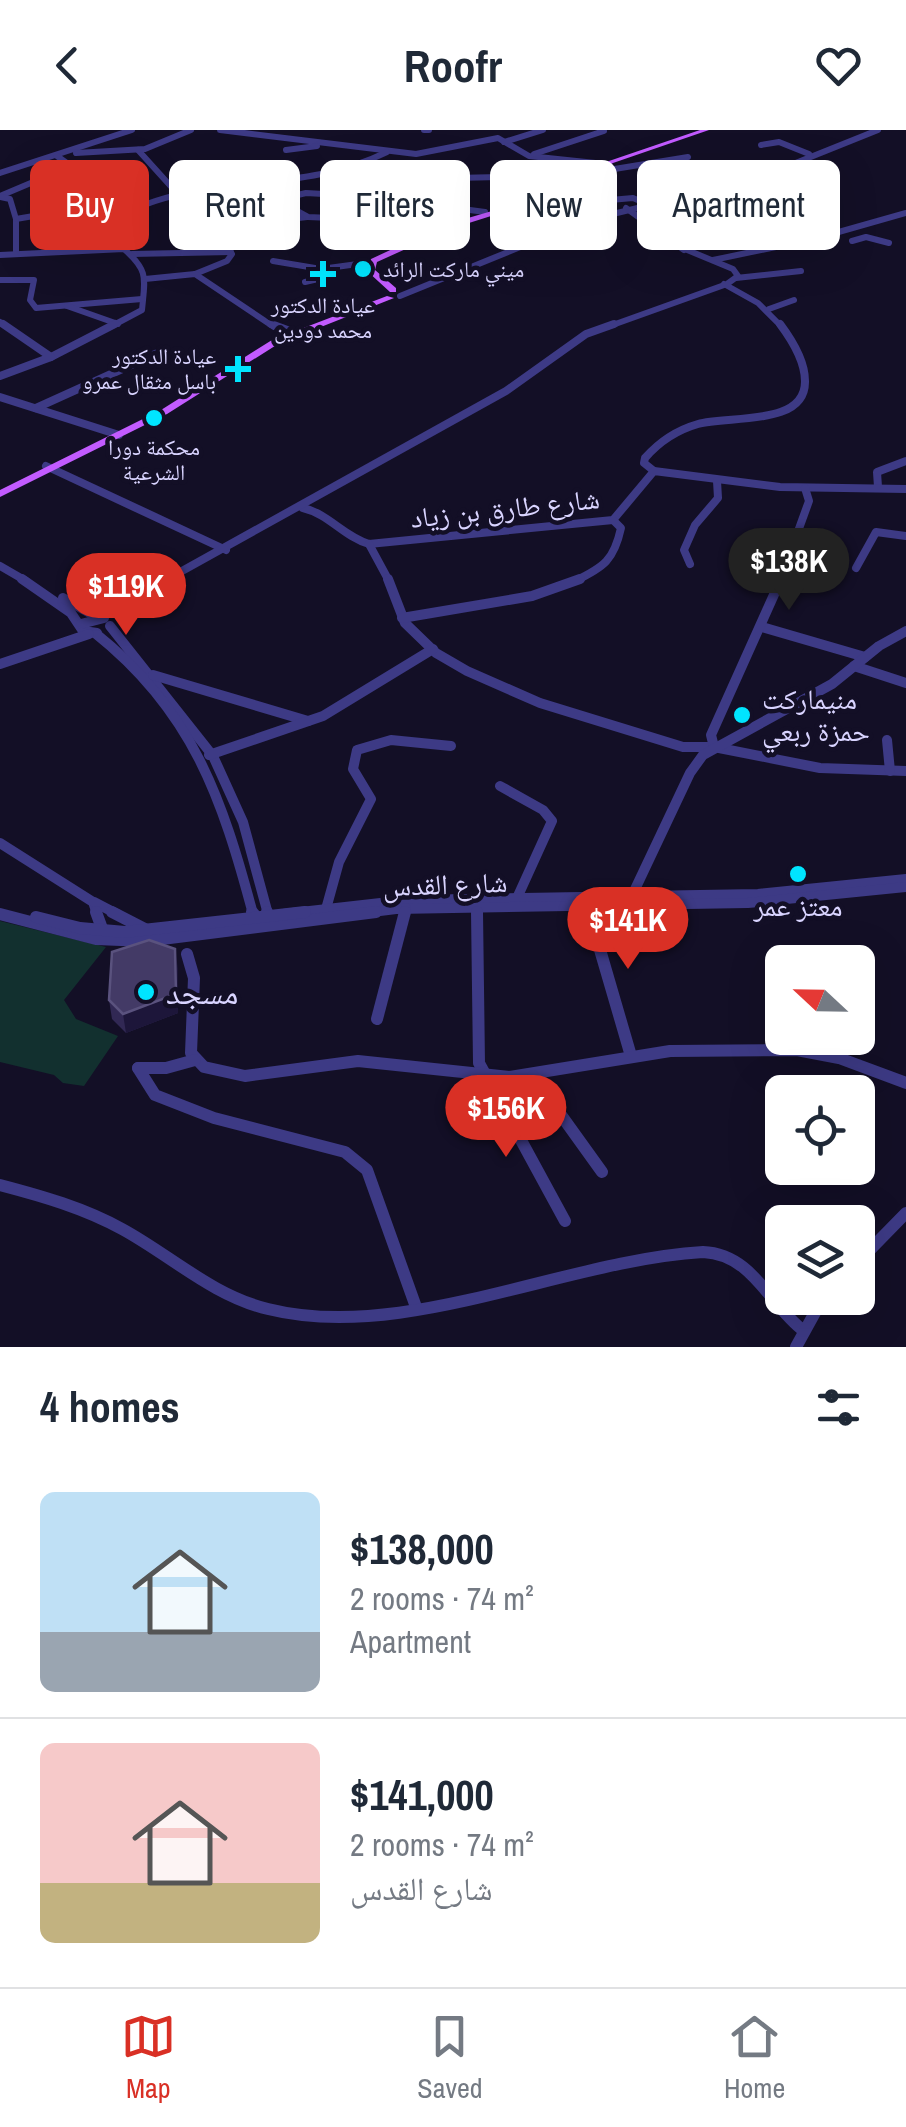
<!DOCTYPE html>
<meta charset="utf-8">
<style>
:root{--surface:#fff;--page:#f2f2f3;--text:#1f2937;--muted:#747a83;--line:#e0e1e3;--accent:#d93025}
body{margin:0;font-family:"Archivo Narrow","Noto Naskh Arabic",sans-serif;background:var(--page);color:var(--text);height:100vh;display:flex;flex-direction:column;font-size:38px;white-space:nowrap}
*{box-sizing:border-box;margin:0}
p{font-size:32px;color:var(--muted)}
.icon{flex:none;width:55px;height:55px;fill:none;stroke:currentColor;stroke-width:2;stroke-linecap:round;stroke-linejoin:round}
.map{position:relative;height:1217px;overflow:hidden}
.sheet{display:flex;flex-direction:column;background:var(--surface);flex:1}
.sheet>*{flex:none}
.guide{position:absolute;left:30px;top:30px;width:848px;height:90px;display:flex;gap:20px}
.needle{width:65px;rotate:292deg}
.fabs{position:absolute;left:765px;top:815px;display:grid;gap:20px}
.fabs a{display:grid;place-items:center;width:110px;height:110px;border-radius:15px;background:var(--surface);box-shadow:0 10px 40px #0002;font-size:50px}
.price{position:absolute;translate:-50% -85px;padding:0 22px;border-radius:35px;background:var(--accent);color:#fff;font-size:32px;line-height:65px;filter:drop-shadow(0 2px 5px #0008)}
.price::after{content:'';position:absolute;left:50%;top:60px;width:30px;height:22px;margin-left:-15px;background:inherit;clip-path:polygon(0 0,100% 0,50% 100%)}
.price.active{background:#222;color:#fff}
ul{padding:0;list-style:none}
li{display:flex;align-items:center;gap:30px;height:250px;padding:0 40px}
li+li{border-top:2px solid var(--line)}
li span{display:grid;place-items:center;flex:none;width:280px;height:200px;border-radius:15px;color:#555}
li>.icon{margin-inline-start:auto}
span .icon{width:120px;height:120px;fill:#fffc;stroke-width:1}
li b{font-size:42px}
h2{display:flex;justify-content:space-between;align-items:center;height:120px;padding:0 40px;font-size:42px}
.pill{padding:0 35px;border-radius:15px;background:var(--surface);box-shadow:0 10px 40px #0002;font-size:35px;line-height:90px}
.pill.active{background:var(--accent);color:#fff}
header{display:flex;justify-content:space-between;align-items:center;height:130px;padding:0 40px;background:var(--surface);font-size:45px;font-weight:700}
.menu{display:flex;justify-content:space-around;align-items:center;height:140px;border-top:2px solid var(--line);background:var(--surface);font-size:28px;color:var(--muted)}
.menu a{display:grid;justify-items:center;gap:5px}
.menu .active{color:var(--accent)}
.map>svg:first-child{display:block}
.green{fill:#12302f}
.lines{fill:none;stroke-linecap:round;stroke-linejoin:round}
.minor-far3{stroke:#3d3a85;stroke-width:6}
.minor-far2{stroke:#3d3a85;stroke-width:8}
.minor-far1{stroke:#3d3a85;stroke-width:10}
.minor{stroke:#3d3a85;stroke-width:12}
.major{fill:#c25bff;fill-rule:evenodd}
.wall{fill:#312854}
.shaded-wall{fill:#1d163a}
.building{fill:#433a66;stroke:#5a527e;stroke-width:2.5}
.poi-dot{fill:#00e5ff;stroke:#130f26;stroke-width:4}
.labels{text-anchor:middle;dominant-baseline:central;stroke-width:9;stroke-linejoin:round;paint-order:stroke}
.far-poi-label{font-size:22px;fill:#d9d4ff;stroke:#130f26}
.street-label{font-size:28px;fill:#d9d4ff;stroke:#130f26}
.poi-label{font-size:28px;fill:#d9d4ff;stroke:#130f26;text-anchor:start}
.near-poi-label{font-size:32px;fill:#d9d4ff;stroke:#130f26;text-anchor:start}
</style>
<header><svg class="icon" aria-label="back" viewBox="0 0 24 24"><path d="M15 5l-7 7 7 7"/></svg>Roofr<svg class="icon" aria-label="heart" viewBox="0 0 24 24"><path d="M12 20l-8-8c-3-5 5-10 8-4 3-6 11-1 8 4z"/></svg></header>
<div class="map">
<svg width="906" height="1217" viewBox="0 0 906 1217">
<rect width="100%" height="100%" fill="#130f26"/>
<path class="green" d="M0,791L106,817L64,870L76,889L118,906L84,956L63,953L54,945L0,932Z"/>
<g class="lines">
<g class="minor-far3">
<path d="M220,0L416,24L498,8L529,26L605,34"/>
<path d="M424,0H429"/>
<path d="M504,12L543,0"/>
<path d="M761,15L779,12L809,24"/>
<path d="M138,20L232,124L227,131L195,144"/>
<path d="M286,20L317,16"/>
<path d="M76,23L145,19L191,0"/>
<path d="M534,24L604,1"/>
<path d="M368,34L435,61L395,70L485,82"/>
<path d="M0,43L132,0"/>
<path d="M590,43L688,27"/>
<path d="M455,48L500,47L538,67"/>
<path d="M0,66L71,36L57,26"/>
<path d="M0,67L10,69L16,89V124"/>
<path d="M209,68L227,75L250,72L274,91L307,87"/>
<path d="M394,68L306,63L277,70L308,87L354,89L411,110"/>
<path d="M626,78L684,120"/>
<path d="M498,80L633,68L647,74"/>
<path d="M16,89L98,75"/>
<path d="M210,100L274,91"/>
<path d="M852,111L866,107L889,113"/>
<path d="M124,119L104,96C188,38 292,69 387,22"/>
<path d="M132,124L231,122"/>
<path d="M0,125L124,119C149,141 145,148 142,180L110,197"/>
<path d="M713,130L814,109L906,83"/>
<path d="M273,131L321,139L365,133"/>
<path d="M736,148L801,141"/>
<path d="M145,149L195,144L274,197"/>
<path d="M0,150H34L30,170L36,178L142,169"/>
<path d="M305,152L318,149L321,139"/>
<path d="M724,154L758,173L782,197"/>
<path d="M400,166L584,91L753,50L878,0"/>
<path d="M67,176L118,194"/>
<path d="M769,179L794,170"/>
<path d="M0,192L7,197"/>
<path d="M607,197L727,154L738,146L733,139L680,117"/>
</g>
<g class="minor-far2">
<path d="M271,194L290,201"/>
<path d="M51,227L115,194"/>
<path d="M0,246L51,227L3,194"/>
<path d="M0,267L119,305"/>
<path d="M36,278L162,221"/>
<path d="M46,336L226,420"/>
<path d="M654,341L644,333L645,328C659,312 677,300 698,294C728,285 806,297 805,251C805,231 792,210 780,194"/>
<path d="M878,357L877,342L906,331"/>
<path d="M303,378C329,384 343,406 369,414L613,390L654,341L780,357L906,359"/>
<path d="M369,414L389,451"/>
<path d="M690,434L684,420L695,395L718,368L717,351"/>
<path d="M0,436L26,451"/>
<path d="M856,438L876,402L906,406"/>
<path d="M164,451L506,261L586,204L614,194"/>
<path d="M575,451C604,437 614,430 621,398L613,390"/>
<path d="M780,451L809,371L805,358"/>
</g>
<g class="minor-far1">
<path d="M22,449L71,483L83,501L97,503"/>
<path d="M388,449L405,493L436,523L467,541L540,573L683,617H714L820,638L906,641"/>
<path d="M63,468L97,487"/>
<path d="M100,487L168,449"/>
<path d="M402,488L532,466L580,449"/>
<path d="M81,494L104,488"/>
<path d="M110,496L213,626L243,692L268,784"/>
<path d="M762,497L865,527"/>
<path d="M95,503C193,581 222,668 253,784"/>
<path d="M0,534L89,504"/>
<path d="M854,536L906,553"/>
<path d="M153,545L308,591"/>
<path d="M887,610L890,641"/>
<path d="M714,617L711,605L781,449"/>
<path d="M209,625L323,586L433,519"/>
<path d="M500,656L543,680L552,691L517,768"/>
<path d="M0,713L93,772L97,784"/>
<path d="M94,772L117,784"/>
<path d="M629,772L690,643L703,625L832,554L879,516L906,501"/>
<path d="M587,773L590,784"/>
<path d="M477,777V784"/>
<path d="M326,779L339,732L371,669L353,639L357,620L391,610L451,616"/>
<path d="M283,784L407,770L758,764L906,749"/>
<path d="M356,784L396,779L748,773L906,757"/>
<path d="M404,784L406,778"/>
</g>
<g class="minor">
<path d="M96,782L104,804"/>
<path d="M112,782L145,799"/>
<path d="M252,782L263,795L267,782"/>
<path d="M477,782L479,933L565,1091"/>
<path d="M589,782L631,926"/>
<path d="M0,784L96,809L146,811L376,782"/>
<path d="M36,787L80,798L125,802L305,782"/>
<path d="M187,824L194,848L191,923L204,937L245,946L358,931L510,947L670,921L797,920L839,928L906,953"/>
<path d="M377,889L405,782"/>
<path d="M138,938L155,965L214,988L345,1022L367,1040L416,1177"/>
<path d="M138,938H166L195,930"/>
<path d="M533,946L602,1042"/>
<path d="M0,1055C42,1066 84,1078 122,1099C170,1125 213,1166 268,1179C404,1213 565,1130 703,1122C753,1124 769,1175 804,1201"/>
<path d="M858,1132L906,1083"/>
<path d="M796,1217L823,1168"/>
</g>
<g class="major">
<path d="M700,0H709L613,33L551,67L450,99L377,132L375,140L396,158V162H390L367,141L371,129L444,95L547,65L609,31Z"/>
<path d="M387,166L394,168L278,214L167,284L0,367V360L161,280L272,210Z"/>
</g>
</g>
<path class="wall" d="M178,838V883L126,903L112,889L109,870Z"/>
<path class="shaded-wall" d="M175,819L178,838V883L126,903L123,884Z"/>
<path class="building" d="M149,810L175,819L176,864L123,884L109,870L112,822Z"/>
<g class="poi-dot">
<circle cx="363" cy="139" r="10"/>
<path d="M318 129h10v10h10v10h-10v10h-10v-10h-10v-10h10z"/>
<path d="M233 224h10v10h10v10h-10v10h-10v-10h-10v-10h10z"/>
<circle cx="154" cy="288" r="10"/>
<circle cx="742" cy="585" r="10"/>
<circle cx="798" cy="744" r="10"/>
<circle cx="146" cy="862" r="10"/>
</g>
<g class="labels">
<g class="far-poi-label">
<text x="383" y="139" text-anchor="start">ميني ماركت الرائد</text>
<text x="323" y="175">عيادة الدكتور<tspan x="323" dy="25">محمد دودين</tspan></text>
<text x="216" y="226" text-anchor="end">عيادة الدكتور<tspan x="216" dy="25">باسل مثقال عمرو</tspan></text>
<text x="154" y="317">محكمة دورا<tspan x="154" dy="25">الشرعية</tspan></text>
</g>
<g class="street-label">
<text transform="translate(505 378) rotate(-6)">شارع طارق بن زياد</text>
<text transform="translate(445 754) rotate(-2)">شارع القدس</text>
</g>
<g class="poi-label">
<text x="762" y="569">منيماركت<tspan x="762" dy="32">حمزة ربعي</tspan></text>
<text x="798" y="776" text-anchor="middle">معتز عمر</text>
</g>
<g class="near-poi-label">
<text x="166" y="862">مسجد</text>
</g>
</g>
</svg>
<div class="fabs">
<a><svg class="needle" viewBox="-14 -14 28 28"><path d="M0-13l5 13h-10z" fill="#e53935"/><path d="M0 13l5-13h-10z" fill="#747a83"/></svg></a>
<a><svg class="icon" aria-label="locate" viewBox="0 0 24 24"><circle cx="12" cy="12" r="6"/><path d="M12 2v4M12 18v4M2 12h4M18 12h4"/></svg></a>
<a><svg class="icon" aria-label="layers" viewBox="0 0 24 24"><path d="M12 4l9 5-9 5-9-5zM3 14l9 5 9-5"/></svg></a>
</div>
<b class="price active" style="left:789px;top:483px">$138K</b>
<b class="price" style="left:126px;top:508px">$119K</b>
<b class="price" style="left:628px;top:842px">$141K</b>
<b class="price" style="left:506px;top:1030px">$156K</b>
<div class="guide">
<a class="pill active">Buy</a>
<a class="pill">Rent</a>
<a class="pill">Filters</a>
<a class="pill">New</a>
<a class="pill">Apartment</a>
</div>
</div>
<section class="sheet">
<h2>4 homes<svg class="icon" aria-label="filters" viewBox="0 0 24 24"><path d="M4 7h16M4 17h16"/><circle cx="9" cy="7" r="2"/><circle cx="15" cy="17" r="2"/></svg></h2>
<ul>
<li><span style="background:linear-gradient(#bfe0f5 70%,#9aa5b1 0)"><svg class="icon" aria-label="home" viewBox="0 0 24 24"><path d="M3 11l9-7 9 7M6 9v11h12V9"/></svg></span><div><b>$138,000</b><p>2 rooms · 74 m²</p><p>Apartment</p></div></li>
<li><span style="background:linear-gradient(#f6c9c9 70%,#c2b280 0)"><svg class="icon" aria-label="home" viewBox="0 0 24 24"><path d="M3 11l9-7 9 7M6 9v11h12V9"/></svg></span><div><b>$141,000</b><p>2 rooms · 74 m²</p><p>شارع القدس</p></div></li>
</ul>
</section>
<nav class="menu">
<a class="active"><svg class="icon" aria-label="map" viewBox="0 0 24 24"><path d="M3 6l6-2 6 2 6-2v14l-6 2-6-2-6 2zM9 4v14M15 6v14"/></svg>Map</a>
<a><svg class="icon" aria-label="saved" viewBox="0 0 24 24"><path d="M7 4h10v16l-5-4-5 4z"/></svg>Saved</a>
<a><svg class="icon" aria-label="home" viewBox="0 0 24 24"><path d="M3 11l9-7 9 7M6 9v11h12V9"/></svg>Home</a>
</nav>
